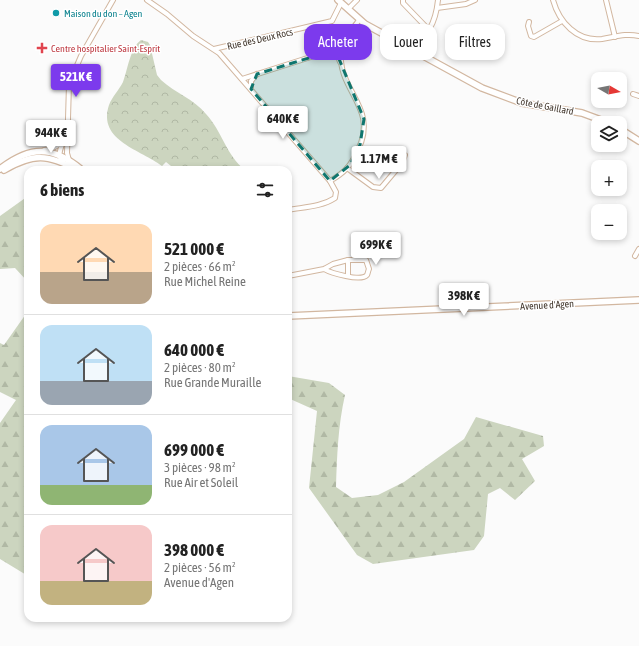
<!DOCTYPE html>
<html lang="fr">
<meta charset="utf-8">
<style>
:root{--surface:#fff;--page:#f6f6f6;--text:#222;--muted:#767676;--line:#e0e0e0;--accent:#7c3aed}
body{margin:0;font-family:"Asap Condensed",sans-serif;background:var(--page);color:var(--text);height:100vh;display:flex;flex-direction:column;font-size:15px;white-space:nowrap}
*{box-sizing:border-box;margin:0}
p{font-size:13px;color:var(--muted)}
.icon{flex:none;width:22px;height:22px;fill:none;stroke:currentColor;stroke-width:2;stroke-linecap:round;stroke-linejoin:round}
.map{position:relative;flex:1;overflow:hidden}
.sheet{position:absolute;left:24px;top:166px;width:268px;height:456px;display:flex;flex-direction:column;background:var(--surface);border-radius:12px;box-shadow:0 2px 6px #0003}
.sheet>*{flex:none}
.hud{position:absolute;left:304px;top:24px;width:275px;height:36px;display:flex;gap:8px}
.needle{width:26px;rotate:99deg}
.buttons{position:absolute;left:591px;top:72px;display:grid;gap:8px}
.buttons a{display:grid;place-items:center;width:36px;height:36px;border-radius:8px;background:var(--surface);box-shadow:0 2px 6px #0003;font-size:20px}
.price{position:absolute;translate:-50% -34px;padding:0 9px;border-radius:4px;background:#fff;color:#222;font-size:13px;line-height:26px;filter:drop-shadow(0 1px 2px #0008)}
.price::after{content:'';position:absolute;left:50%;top:24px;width:12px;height:9px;margin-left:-6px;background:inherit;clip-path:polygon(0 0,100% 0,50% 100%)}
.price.on{background:var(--accent);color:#fff}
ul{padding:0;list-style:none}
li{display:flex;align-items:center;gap:12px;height:100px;padding:0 16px}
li+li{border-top:1px solid var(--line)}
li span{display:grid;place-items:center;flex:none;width:112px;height:80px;border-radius:12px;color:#555}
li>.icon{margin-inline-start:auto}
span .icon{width:48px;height:48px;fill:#fffc;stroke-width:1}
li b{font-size:17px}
h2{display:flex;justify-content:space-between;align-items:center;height:48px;padding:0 16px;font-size:17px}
.chip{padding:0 14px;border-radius:12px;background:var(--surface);box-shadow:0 2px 6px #0003;font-size:14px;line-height:36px}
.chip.on{background:var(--accent);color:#fff}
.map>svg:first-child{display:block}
.forest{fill:url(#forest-firs)}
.park{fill:url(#park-crowns)}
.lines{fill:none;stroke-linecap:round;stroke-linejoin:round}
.street-casing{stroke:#d2b7a0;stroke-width:6}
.secondary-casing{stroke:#d2b7a0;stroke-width:8}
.street{stroke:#fff;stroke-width:4}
.secondary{stroke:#fff;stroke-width:5.5}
.marked{fill:#0f766e;fill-opacity:0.2;stroke:#0f766e;stroke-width:3;stroke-dasharray:8 5;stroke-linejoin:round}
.culture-dot{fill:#0f9aa8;stroke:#fff;stroke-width:1.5}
.health-dot{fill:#e0444e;stroke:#fff;stroke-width:1.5}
.labels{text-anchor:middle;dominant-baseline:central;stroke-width:3;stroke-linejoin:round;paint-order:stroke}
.culture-label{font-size:10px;fill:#0d838f;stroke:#fff;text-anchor:start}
.street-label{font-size:10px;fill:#43382e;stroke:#fff}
.health-label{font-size:10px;fill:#be3a42;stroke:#fff;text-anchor:start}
</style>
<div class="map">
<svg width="639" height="646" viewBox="0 0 639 646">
<defs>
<pattern id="forest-firs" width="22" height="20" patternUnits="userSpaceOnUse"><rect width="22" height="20" fill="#ccd5bf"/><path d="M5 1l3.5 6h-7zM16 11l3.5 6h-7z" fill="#b0b8a4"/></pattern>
<pattern id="park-crowns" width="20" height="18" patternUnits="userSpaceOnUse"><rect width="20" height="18" fill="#ccd5bf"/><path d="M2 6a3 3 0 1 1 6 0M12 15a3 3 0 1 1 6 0" fill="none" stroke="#b0b8a4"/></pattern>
</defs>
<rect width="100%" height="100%" fill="#fbfbfb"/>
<g class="forest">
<path d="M28,196V282L15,268L0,269V216Z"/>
<path d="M28,311V576L0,559V423L16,400L0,392V343L4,345Z"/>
<path d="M288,376L329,383L345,395C338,426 337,456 336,487L352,498L378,495L404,482L464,439L476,417L543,436L544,446L522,459L535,481L515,500L500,488L488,494L484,536L474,550L373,564L357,555L309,488L317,411L288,398Z"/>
</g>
<path class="park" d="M141,40L148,42L150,45L157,75L161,80C175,93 194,99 206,114C222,131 226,155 245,170H176L166,162L162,166C142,150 97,141 109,105C112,97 119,90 123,82C128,69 130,48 141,40Z"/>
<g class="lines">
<defs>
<g id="street">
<path d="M147,0L167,14L193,36L219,53L330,181L336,192L335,198C321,207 304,207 288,210"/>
<path d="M403,0V3L429,30"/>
<path d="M553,0C559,22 577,42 602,39C615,37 626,33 639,36"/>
<path d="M606,0L615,37"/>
<path d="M437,8L466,4L475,0"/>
<path d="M348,9L357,0"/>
<path d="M529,22L528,26L531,36L534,37L562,21"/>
<path d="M406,46C428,42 436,20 438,0"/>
<path d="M214,49L332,21L341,3"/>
<path d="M332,52L337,54L340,62"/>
<path d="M421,54V45L425,35"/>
<path d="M242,79L342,47"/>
<path d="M251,89V81L257,74"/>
<path d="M633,94L639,96"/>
<path d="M44,150C55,149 63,144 66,132"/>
<path d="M69,160L67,153L69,84L81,56L113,0"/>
<path d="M63,162C57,156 60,150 63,142"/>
<path d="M347,168L373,187L381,188L402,163L405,155"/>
<path d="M330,181C344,173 351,166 358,150C379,107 337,91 341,51C342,40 353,29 359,20"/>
<path d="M635,256L639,249"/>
<path d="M348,260V276"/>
<path d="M288,276L324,269L333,264L348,260H366L369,269C368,271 368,273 367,275C361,282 331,273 324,269"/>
</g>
<g id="secondary">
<path d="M338,0L365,24L482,88L522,103L582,113L609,123"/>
<path d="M620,129L639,141"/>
<path d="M0,169C30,146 52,145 82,170"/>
<path d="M4,170C34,153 47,154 78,170"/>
<path d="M288,316L639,300"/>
</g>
</defs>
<use href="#street" class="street-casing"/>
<use href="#secondary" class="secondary-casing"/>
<use href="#street" class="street"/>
<use href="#secondary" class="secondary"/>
</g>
<path class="marked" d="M328,52L337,54L364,119L360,145L350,165L330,181L251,89L257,74Z"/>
<circle class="culture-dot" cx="56" cy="13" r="4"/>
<path class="health-dot" d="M40 42h4v4h4v4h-4v4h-4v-4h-4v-4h4z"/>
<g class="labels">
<g class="culture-label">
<text x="64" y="13">Maison du don – Agen</text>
</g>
<g class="street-label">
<text transform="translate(260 39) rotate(-13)">Rue des Deux Rocs</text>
<text transform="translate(545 106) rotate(11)">Côte de Gaillard</text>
<text transform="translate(547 305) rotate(-3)">Avenue d'Agen</text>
</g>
<g class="health-label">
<text x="51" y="48">Centre hospitalier Saint-Esprit</text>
</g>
</g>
</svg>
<div class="buttons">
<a><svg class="needle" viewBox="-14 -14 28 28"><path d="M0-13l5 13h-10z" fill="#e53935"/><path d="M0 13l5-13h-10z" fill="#767676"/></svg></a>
<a><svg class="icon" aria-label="layers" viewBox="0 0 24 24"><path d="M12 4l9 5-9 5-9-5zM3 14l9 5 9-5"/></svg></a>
<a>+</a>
<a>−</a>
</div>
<b class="price on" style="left:76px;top:98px">521K €</b>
<b class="price" style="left:283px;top:140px">640K €</b>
<b class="price" style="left:51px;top:154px">944K €</b>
<b class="price" style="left:379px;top:180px">1.17M €</b>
<b class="price" style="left:376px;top:266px">699K €</b>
<b class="price" style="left:464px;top:317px">398K €</b>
<div class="hud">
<a class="chip on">Acheter</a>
<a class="chip">Louer</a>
<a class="chip">Filtres</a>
</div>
<section class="sheet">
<h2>6 biens<svg class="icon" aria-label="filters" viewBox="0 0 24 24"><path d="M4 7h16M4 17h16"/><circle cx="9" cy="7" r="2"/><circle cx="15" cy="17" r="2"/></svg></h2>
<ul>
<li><span style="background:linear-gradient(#ffd9b3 60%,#b9a48a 0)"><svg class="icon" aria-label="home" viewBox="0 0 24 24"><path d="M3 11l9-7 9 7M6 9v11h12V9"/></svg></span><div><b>521 000 €</b><p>2 pièces · 66 m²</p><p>Rue Michel Reine</p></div></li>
<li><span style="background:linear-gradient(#bfe0f5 70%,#9aa5b1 0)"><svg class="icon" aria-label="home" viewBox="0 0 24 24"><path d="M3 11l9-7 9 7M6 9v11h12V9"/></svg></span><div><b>640 000 €</b><p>2 pièces · 80 m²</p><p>Rue Grande Muraille</p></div></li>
<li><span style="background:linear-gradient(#a9c7e8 75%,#8fb573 0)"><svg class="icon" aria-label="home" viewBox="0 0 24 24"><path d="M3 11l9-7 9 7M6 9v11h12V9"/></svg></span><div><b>699 000 €</b><p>3 pièces · 98 m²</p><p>Rue Air et Soleil</p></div></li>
<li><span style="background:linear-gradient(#f6c9c9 70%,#c2b280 0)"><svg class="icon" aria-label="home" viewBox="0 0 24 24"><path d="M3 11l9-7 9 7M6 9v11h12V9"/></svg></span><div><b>398 000 €</b><p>2 pièces · 56 m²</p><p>Avenue d'Agen</p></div></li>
</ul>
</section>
</div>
